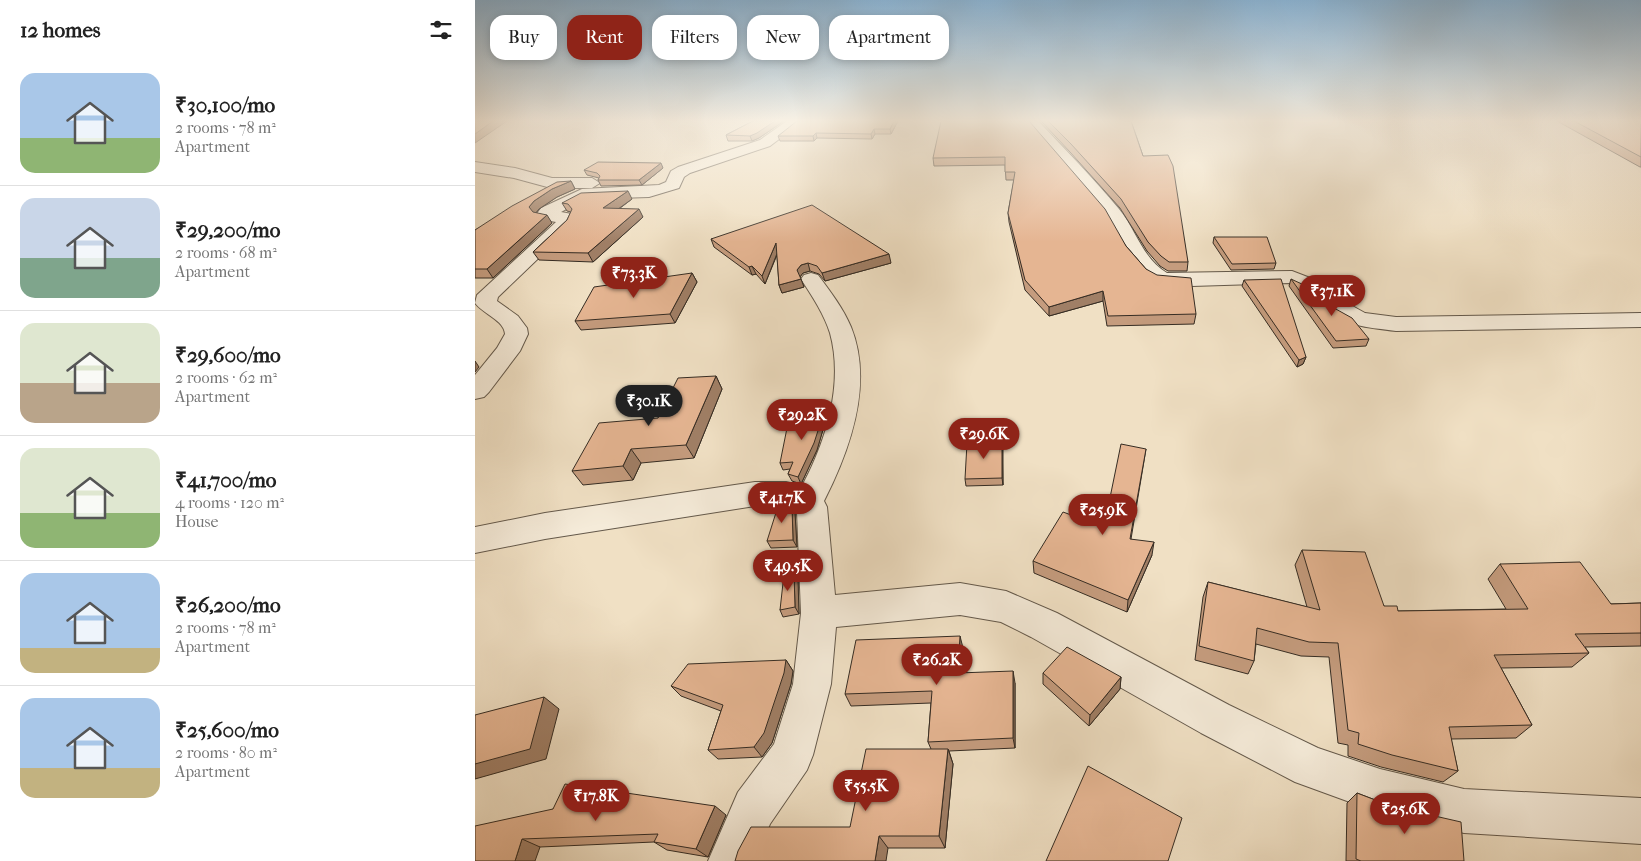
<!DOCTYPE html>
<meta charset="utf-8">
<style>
:root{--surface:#fff;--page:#f6f6f6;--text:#222;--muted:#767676;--line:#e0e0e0;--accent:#8f2418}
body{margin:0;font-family:"IM FELL French Canon",serif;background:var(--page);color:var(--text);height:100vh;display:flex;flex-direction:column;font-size:19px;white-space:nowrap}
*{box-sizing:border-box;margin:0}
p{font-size:16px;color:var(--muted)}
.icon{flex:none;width:28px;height:28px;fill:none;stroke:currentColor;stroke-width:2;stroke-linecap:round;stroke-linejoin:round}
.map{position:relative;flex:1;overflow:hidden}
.side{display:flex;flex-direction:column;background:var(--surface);width:475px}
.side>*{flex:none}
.guide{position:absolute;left:15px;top:15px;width:475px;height:45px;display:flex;gap:10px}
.price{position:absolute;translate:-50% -42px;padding:0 11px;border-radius:18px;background:var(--accent);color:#fff;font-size:16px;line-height:32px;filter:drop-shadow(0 1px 2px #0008)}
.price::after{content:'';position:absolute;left:50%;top:30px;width:15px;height:11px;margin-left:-8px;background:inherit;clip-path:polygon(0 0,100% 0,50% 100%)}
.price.on{background:#222;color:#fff}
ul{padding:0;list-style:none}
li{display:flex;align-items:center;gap:15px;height:125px;padding:0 20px}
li+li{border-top:1px solid var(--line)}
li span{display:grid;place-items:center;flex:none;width:140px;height:100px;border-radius:15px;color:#555}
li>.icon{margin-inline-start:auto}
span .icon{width:60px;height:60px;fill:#fffc;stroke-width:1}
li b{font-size:21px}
h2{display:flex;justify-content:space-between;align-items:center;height:60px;padding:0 20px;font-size:21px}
.chip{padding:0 18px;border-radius:15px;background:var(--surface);box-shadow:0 2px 8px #0003;font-size:18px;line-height:45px}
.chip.on{background:var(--accent);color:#fff}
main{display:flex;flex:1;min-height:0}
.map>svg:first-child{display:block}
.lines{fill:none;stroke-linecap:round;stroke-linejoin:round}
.minor-casing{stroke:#64594b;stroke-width:2}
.minor{fill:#f5ebd9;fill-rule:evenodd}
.wall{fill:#c59c7e;stroke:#352c23}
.shaded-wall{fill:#a07f66;stroke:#352c23}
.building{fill:#e5b592;stroke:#352c23}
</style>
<main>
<section class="side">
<h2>12 homes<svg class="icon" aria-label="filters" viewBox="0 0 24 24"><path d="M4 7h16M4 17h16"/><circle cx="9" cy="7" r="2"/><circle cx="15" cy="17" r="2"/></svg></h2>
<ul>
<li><span style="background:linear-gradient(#a9c7e8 65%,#8fb573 0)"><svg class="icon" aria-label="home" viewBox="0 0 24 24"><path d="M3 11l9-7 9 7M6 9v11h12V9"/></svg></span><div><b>₹30,100/mo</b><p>2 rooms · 78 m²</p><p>Apartment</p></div></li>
<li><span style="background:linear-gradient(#c9d6e8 60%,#7fa58c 0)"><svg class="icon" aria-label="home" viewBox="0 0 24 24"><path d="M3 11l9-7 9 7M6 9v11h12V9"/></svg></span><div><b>₹29,200/mo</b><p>2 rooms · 68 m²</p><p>Apartment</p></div></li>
<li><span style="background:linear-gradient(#dfe7d0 60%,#b9a48a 0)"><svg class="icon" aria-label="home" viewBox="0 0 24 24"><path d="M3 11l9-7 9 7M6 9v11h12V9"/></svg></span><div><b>₹29,600/mo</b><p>2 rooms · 62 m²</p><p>Apartment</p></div></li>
<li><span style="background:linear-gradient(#dfe7d0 65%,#8fb573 0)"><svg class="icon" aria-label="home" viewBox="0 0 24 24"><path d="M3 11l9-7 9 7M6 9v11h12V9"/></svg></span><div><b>₹41,700/mo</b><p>4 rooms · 120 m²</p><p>House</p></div></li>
<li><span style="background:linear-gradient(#a9c7e8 75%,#c2b280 0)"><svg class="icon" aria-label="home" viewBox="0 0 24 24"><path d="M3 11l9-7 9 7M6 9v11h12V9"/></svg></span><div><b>₹26,200/mo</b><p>2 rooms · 78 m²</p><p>Apartment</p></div></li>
<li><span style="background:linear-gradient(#a9c7e8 70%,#c2b280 0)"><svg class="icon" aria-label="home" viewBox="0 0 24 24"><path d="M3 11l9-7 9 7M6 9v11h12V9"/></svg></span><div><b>₹25,600/mo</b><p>2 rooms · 80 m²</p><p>Apartment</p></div></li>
</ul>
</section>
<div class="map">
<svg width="1166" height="861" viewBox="0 0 1166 861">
<rect width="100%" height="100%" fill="#f0e0c4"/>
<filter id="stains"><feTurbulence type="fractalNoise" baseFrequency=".004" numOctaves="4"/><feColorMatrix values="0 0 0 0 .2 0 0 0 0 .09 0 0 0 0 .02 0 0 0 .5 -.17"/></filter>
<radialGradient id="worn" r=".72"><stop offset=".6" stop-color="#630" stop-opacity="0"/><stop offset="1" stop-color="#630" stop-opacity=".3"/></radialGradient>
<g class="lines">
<defs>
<g id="minor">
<path d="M312,121H328L295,146L215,173L209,177L204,188L174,197L110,199L86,212L97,214L100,218L95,228L23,297L22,301L43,316L52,328L53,334L45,351L14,392L9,397L0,399V375L22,348L30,334C29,320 8,314 0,303L2,295L81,222L64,219L61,215L66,208L107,189L184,185L191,182L196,171L203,167L285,140Z"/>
<path d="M549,121H563C591,150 618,178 644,209C661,230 668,259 692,273L817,271L843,281L872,303L890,313L921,317L1166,313V327L921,331C901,328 881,328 864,317C847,307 834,290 815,283L717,286L681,283L671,277L652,254L631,217L600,178Z"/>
<path d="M0,162L40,168L77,178H117L125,183L117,188H76L39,178L0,172Z"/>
<path d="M336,273L343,275C355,291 368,308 376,327C399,384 375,450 349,501L352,507L360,595L485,583L531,591L582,613L754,705L843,748L905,769L989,789L1166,798V844L989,833L905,813L820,782L726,733L556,637L526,622L485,615L361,627L356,684L338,755L332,770L295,824L279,861H233L263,792L299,744L318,684L326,613L322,512L311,505L280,506L70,539L0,553V527L70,513L280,482H311L327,486C351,441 369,384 355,333C349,314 337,296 326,279L329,275Z"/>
</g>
</defs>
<use href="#minor" class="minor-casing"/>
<use href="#minor" class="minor"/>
</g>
<g class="wall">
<path d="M278,121H309L284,138L277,141H253L251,135Z"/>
<path d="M423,121L416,134H400L397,139L342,138L339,141H305L303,136Z"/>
<path d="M554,121L651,246L671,269L721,314L719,324L632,326L628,301L574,316L550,290L534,222L533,213L539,180H531L530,165L459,166L458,158Z"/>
<path d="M566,121H656L668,156L713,262L712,271H693L685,266L672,251L645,208L595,152Z"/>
<path d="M1082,121H1166V167H1165Z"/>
<path d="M188,168L167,185L126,186L123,180L124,178L112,175L109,170Z"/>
<path d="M96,181L100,189L82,197L64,209L61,213L77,223L18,278H0V230Z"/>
<path d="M157,199L144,209L168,217L118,262L64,260L58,252L92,220L96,212L92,211L87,203Z"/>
<path d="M739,237L801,263L799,269L756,270L738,243Z"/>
<path d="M236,239L416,263L350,281L344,274L335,271L328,273L325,277L329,287L307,293L304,285L302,255L290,284L281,274L277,275L239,247Z"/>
<path d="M217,273L222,282L200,323L106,330L100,321Z"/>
<path d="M816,279L894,339L891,346L858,348L814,286Z"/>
<path d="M769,280L831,357L828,364L822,367L767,286Z"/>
<path d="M241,376L247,389L219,458L166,463L158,480L108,485L97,471L183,418Z"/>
<path d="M350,409L352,416L342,450L326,484L317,481L313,474L315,469L308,470L305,463L329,426Z"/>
<path d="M527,441L528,485L491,486L490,479Z"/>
<path d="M671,449L656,539L677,555L652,612L559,573L558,561L629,527Z"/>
<path d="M317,506L320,513L322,547L296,548L292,541Z"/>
<path d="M827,550L909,606L923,611L1031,609L1013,579L1025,564L1136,604L1166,603V646L1110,647L1114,653L1097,667L1026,668L1057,725L1041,738L976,739L983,771L968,782L906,767L873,756V745L863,743L854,657L826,656L781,644L779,661L773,674L720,660L728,597L733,582L832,607L820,565Z"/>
<path d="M319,573L323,580L324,614L308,617L305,610Z"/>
<path d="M488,648L487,672L540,683V748L474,751L478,764L470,848H413L375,827L456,749L453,742L456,703L376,706L370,694Z"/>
<path d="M311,660L318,671L316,684L297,743L287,757L243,759L233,750L246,711L206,696L196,686Z"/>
<path d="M568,673L646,677L645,689L614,726L568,684Z"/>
<path d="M882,793L916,806L989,861H871L872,803Z"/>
<path d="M78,809L251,815L233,857L192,850L179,842L65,847L0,861Z"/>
</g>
<g class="shaded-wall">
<path d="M18,121H32L0,143V134Z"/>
<path d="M300,121H309L284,138L277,141L275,136Z"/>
<path d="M419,121H423L416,134L415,129Z"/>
<path d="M399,129L400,134L397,139L396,134Z"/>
<path d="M341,133L342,138L339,141L338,136Z"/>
<path d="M186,163L188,168L167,185L164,180Z"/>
<path d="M96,181L100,189L82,197L64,209L59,215L54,207L59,201L77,189Z"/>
<path d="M153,191L157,199L132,217L128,208Z"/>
<path d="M164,209L168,217L118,262L113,253Z"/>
<path d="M72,215L77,223L18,278L12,269Z"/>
<path d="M301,243L303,251L290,284L287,276Z"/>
<path d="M414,254L416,263L350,281L347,273Z"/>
<path d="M333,263L335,271L328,273L324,278L322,270L326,265Z"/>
<path d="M277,266L281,274L277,275L274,267Z"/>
<path d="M217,273L222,282L200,323L195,314Z"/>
<path d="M326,279L329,287L307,293L304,285Z"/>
<path d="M628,291V301L574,316V307Z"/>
<path d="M831,357L828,364L822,367L824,360Z"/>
<path d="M0,361L4,367L0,372Z"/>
<path d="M241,376L247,389L219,458L211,445Z"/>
<path d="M350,409L352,416L342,450L326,484L323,477Z"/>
<path d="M527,441L528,448V485L527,478Z"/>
<path d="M156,449L166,463L158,480L148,466Z"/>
<path d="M317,506L320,513L322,547L318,540Z"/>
<path d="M679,542L677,555L652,612L653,600Z"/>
<path d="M319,573L323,580L324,614L320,607Z"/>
<path d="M485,636L488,648L486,684L483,673Z"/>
<path d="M311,660L318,671L316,684L297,743L287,757L279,747Z"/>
<path d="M538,671L540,683V748L538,738Z"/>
<path d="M646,677L645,689L614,726L615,715Z"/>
<path d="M69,697L84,709L71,759L0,779V764Z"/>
<path d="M473,749L478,764L470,848L464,836Z"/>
<path d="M240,806L251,815L233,857L221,849Z"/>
<path d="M404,836L413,848L411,861H400Z"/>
<path d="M47,839L65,847L60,861H40Z"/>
</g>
<g class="building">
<path d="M0,121H18L0,134Z"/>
<path d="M278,121H300L282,133L275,136L251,135Z"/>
<path d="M322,121H419L415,129H399L396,134L341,133L338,136H303Z"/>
<path d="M466,121H554L630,209L651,246L671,269L682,275L716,278L721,314L633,316L628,291L574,307L550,280L533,213L540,172H530V157L458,158Z"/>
<path d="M573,121H656L668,156L693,155L698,166L713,262H694L686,256L673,242L646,199L596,144Z"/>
<path d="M1099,121H1166V157Z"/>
<path d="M123,162L186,163L164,180H123L125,176L122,173L109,170Z"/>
<path d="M96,181L77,189L59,201L54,207L58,212L72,215L12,269H0V230L37,206L82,182Z"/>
<path d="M153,191L128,208L164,209L113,253L58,252L92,220L97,209L93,204L87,203L106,193Z"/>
<path d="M337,205L414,254L347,273L342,266L333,263L326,265L322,270L326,279L304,285L301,243L287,276L277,266L274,267L236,239Z"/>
<path d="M739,237H792L801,263L757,264Z"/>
<path d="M217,273L195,314L100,321L119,287Z"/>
<path d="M806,279L831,357L824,360L769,280Z"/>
<path d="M816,279L829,285L859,308L877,318L894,339L861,341Z"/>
<path d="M241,376L211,445L156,449L148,466L97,471L124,423L183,418L203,378Z"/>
<path d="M336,405L350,409L339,443L323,477L313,474L318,462L305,463L312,428L329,426Z"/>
<path d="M527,441V478L490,479L492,443Z"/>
<path d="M646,444L671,449L655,539L679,542L653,600L558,561L588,512L629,527Z"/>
<path d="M305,500H307L317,506L318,540L292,541Z"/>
<path d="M827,550L890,552L909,606H922L923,611L1053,609L1025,564L1105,562L1136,604L1166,603V633L1100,634L1114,653L1019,655L1057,725L974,727L983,771L917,755L883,744L884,733L873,730L863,643L834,642L782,628L779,661L724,646L733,582L845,610Z"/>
<path d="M319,573L320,607L305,610L309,574Z"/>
<path d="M485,636L483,673L538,671V738L453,742L457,691L370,694L381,640Z"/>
<path d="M592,647L646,677L615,715L568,673Z"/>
<path d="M311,660L309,673L289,733L279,747L233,750L248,705L196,686L213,664Z"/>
<path d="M69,697L55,749L0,764V715Z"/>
<path d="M391,749H473L464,836H404L400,861H260L263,851L276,827H375Z"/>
<path d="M613,766L707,818L693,861H571Z"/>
<path d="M90,784L240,806L221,849L179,842L183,834L47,839L40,861H0V826L78,809Z"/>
<path d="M882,793L916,806L986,822L989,861H886L881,859Z"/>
</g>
<linearGradient id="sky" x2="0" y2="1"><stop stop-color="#8bb6d8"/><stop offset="0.5" stop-color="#f8f1e4"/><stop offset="1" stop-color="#f8f1e4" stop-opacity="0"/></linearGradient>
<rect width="1166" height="242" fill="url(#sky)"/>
<rect width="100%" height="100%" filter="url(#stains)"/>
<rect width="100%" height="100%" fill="url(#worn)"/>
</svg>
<b class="price" style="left:159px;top:299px">₹73.3K</b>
<b class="price" style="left:857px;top:317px">₹37.1K</b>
<b class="price on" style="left:174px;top:427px">₹30.1K</b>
<b class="price" style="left:327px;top:441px">₹29.2K</b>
<b class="price" style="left:509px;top:460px">₹29.6K</b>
<b class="price" style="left:307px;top:524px">₹41.7K</b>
<b class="price" style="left:628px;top:536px">₹25.9K</b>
<b class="price" style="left:313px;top:592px">₹49.5K</b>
<b class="price" style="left:462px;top:686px">₹26.2K</b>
<b class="price" style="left:391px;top:812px">₹55.5K</b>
<b class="price" style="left:121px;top:822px">₹17.8K</b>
<b class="price" style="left:930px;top:835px">₹25.6K</b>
<div class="guide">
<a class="chip">Buy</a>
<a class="chip on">Rent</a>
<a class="chip">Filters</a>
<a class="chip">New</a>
<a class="chip">Apartment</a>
</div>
</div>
</main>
